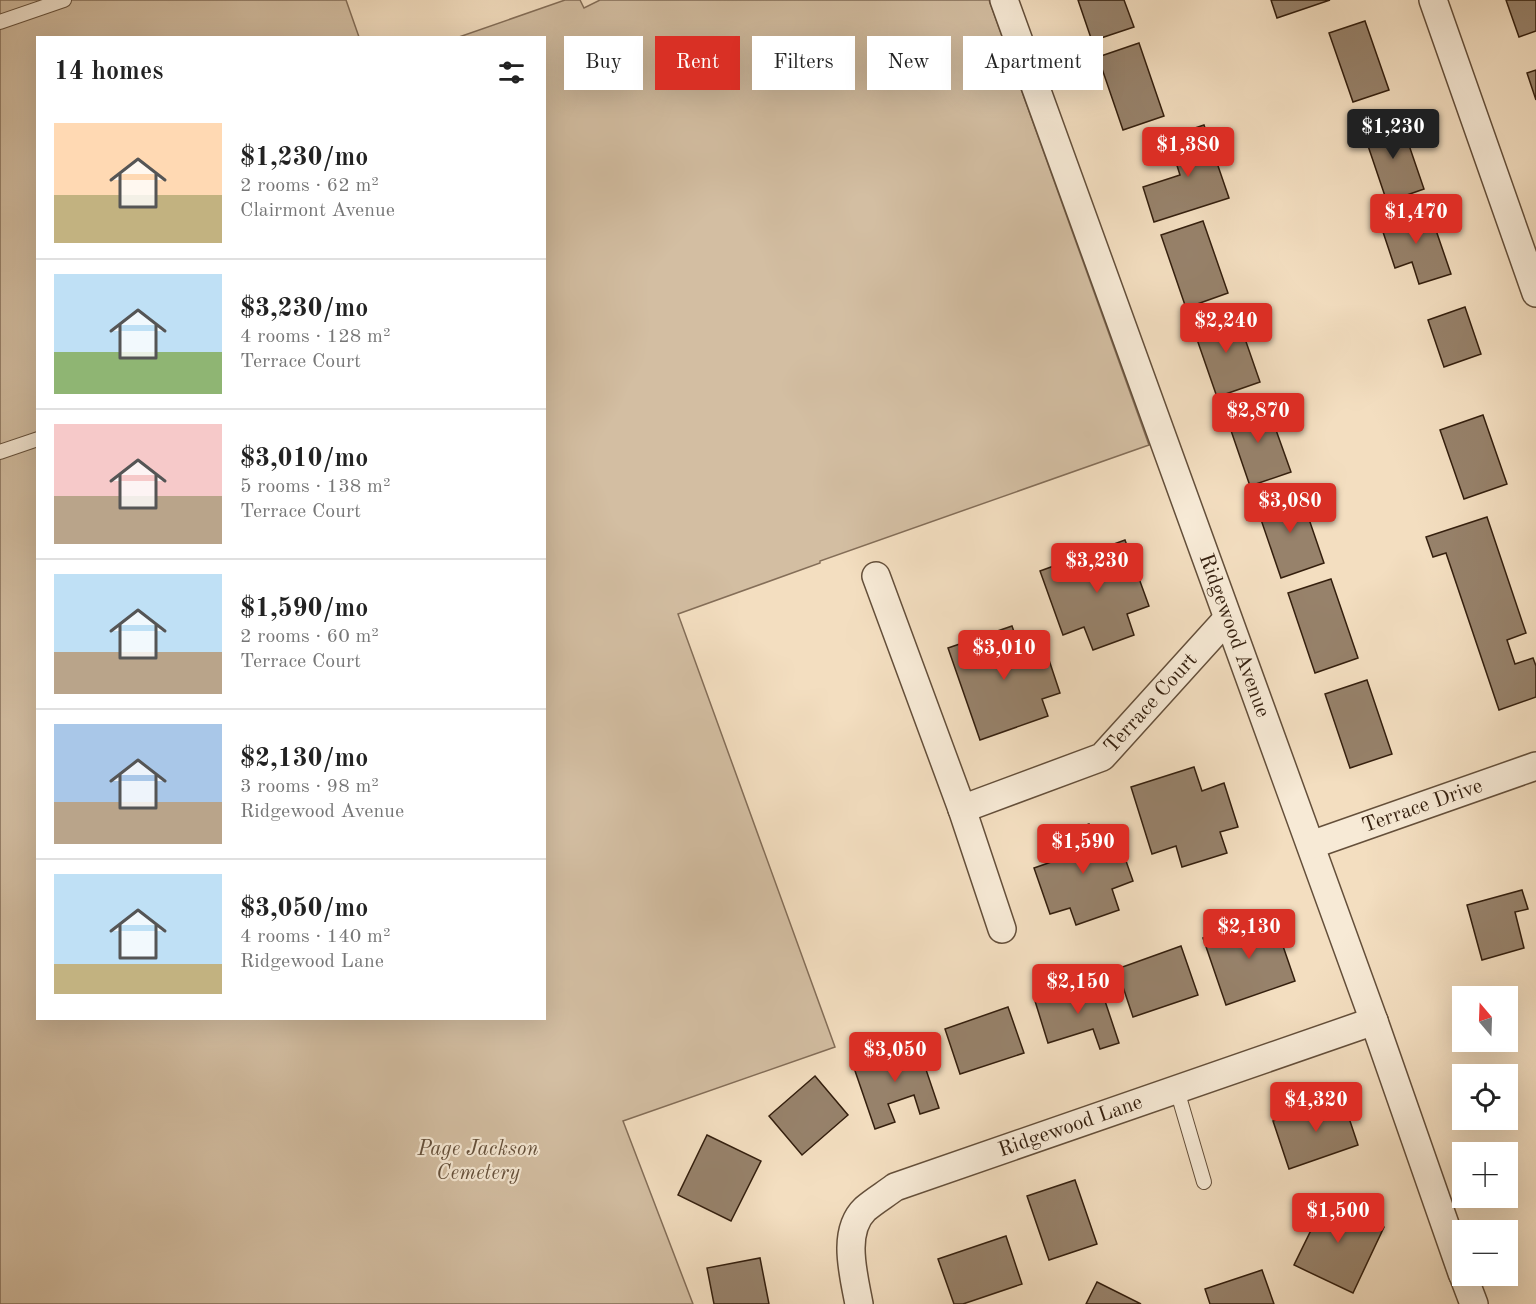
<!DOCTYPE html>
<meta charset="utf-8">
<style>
:root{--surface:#fff;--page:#f2f2f2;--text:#222;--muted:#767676;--line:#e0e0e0;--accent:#d93025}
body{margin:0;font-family:"Old Standard TT",serif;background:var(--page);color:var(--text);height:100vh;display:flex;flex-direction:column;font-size:22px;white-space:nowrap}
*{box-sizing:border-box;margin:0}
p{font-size:20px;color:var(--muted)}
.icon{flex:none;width:33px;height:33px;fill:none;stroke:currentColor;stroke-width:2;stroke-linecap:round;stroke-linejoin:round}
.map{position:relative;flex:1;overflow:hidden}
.details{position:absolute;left:36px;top:36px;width:510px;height:984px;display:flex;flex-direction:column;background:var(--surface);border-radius:0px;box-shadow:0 6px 24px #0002}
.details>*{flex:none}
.hud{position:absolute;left:564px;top:36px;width:570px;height:54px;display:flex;gap:12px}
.needle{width:39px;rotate:341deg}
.tools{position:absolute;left:1452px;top:986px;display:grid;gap:12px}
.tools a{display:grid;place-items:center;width:66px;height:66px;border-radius:0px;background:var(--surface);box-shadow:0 6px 24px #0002;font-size:30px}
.price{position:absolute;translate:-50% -51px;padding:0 14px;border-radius:6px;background:var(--accent);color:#fff;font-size:20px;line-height:39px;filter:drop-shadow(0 2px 3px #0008)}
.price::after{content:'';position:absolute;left:50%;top:36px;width:18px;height:14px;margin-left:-9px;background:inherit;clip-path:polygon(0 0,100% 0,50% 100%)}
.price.current{background:#222;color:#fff}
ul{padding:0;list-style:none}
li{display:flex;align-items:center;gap:18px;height:150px;padding:0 18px}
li+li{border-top:2px solid var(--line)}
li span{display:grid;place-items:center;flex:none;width:168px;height:120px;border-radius:0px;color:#555}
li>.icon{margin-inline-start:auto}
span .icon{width:72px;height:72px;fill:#fffc;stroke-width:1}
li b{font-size:26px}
h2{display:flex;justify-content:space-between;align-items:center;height:72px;padding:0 18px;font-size:26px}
.chip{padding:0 21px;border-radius:0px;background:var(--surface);box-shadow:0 6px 24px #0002;font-size:21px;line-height:54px}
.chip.current{background:var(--accent);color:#fff}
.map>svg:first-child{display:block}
.green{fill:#d3bea2;stroke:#846e58;stroke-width:1.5}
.building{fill:#97826b;stroke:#341f0e;stroke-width:1.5}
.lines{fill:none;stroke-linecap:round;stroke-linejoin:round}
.service-casing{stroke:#644f3a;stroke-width:16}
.minor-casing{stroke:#644f3a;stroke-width:30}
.service{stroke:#f7ead6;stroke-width:14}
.minor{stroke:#f7ead6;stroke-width:27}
.labels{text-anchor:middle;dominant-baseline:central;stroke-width:4.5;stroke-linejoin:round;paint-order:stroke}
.street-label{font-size:21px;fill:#341f0e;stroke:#f7ead6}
.park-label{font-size:21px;font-style:italic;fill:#644f3a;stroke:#f7ead6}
</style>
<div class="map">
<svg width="1536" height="1304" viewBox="0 0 1536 1304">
<rect width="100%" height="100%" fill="#f3dec0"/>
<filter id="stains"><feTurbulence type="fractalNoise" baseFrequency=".00333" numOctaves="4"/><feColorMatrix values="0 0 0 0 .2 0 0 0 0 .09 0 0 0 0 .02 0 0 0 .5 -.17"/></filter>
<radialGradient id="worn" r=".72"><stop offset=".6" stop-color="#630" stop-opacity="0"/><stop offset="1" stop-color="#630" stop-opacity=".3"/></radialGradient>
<path class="green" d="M0,0H346L359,37L38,38V1018H544V38L459,37L565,0H580L584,8L600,0H989L1149,445L820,561V563L678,614L835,1047L623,1121L693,1304H0Z"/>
<g class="building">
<path d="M1078,0H1124L1134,27L1092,41Z"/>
<path d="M1271,0H1330L1277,18Z"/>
<path d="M1506,0H1536V31L1519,37Z"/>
<path d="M1365,21L1389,90L1353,102L1329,33Z"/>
<path d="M1139,43L1164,116L1123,130L1098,57Z"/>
<path d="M1536,70V100L1527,73Z"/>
<path d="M1400,119L1424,189L1387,202L1363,131Z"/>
<path d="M1204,125L1229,198L1154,222L1143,187L1180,175L1168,137Z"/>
<path d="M1428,207L1451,274L1419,284L1412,262L1395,268L1380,223Z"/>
<path d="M1203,221L1228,293L1186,308L1161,235Z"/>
<path d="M1465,307L1481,354L1444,367L1428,320Z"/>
<path d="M1235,310L1260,382L1217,397L1192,325Z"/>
<path d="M1266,402L1291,472L1250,486L1226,416Z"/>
<path d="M1483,415L1507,484L1464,499L1440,430Z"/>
<path d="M1299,490L1324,563L1281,578L1256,505Z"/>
<path d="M1487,517L1526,633L1507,640L1515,664L1533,658L1536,666V697L1499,710L1446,553L1433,557L1426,537Z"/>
<path d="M1125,540L1149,606L1127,614L1134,635L1093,650L1084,627L1063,635L1040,571Z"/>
<path d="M1331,579L1358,658L1315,673L1288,593Z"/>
<path d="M1012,626L1020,649L1043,642L1060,693L1042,699L1048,716L980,740L948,648Z"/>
<path d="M1367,680L1392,754L1350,768L1325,694Z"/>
<path d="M1194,767L1202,791L1224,783L1238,827L1220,832L1227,853L1182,867L1176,846L1152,854L1131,787Z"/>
<path d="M1089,824L1096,846L1118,838L1133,881L1112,889L1119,910L1076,925L1070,908L1050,914L1034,868L1057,860L1050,838Z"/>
<path d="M1522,890L1528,909L1515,912L1524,948L1482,960L1467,905Z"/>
<path d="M1272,914L1295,981L1226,1005L1203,938Z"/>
<path d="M1181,946L1198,995L1133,1017L1117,969Z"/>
<path d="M1098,980L1119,1043L1100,1049L1093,1029L1048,1043L1035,1001Z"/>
<path d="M1008,1007L1024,1053L960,1074L945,1029Z"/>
<path d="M917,1043L939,1108L920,1114L914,1095L888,1104L895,1122L875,1129L853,1065Z"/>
<path d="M815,1076L848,1115L802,1155L769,1116Z"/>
<path d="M1342,1097L1358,1145L1289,1169L1273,1121Z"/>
<path d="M707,1135L761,1161L731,1221L678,1195Z"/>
<path d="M1075,1180L1097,1244L1049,1260L1027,1196Z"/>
<path d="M1316,1195L1384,1227L1353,1293L1294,1265L1315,1222L1305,1217Z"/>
<path d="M1006,1236L1022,1284L963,1304H954L938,1259Z"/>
<path d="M760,1258L769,1304H714L707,1268Z"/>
<path d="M1262,1270L1274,1304H1210L1205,1289Z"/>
<path d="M1097,1282L1141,1304H1086Z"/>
</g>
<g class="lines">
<defs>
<g id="service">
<path d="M0,22L64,0"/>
<path d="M0,452L38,439"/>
<path d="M1177,1090L1204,1182"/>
</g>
<g id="minor">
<path id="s1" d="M1004,0L1374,1021L1462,1273"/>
<path d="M1433,0L1536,293"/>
<path d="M876,576L962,809L1002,929"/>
<path id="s2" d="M962,809L1102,757L1227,619"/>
<path id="s3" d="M1311,845L1536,766"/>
<path d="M1463,1275L1474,1304"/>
<path id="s4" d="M859,1304C854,1276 841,1232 865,1209C874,1201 886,1194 895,1187L1374,1021"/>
</g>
</defs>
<use href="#service" class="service-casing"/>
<use href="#minor" class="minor-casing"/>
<use href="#service" class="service"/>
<use href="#minor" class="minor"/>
</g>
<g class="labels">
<g class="street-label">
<text stroke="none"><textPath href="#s1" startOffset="676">Ridgewood Avenue</textPath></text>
<text stroke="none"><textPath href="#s2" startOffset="222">Terrace Court</textPath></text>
<text stroke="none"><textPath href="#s3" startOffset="118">Terrace Drive</textPath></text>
<text stroke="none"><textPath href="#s4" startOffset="322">Ridgewood Lane</textPath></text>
</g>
<g class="park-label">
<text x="478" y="1149">Page Jackson<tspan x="478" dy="24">Cemetery</tspan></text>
</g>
</g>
<rect width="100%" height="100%" filter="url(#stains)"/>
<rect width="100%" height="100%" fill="url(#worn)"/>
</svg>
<div class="tools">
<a><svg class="needle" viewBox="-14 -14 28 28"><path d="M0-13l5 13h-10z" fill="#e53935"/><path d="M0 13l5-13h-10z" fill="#767676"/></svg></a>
<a><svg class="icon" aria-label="locate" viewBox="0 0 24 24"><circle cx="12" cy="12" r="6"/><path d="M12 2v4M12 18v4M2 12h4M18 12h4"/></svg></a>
<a>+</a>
<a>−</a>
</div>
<b class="price current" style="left:1393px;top:160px">$1,230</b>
<b class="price" style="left:1188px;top:178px">$1,380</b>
<b class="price" style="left:1416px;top:245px">$1,470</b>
<b class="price" style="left:1226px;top:354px">$2,240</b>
<b class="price" style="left:1258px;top:444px">$2,870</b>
<b class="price" style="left:1290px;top:534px">$3,080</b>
<b class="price" style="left:1097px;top:594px">$3,230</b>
<b class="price" style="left:1004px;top:681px">$3,010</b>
<b class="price" style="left:1083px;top:875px">$1,590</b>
<b class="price" style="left:1249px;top:960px">$2,130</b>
<b class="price" style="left:1078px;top:1015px">$2,150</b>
<b class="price" style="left:895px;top:1083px">$3,050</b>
<b class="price" style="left:1316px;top:1133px">$4,320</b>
<b class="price" style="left:1338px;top:1244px">$1,500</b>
<div class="hud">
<a class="chip">Buy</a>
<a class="chip current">Rent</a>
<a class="chip">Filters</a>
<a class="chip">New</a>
<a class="chip">Apartment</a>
</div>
<section class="details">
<h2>14 homes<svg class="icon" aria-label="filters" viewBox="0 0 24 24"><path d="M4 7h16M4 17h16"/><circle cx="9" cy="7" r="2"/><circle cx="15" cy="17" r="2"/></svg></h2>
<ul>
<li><span style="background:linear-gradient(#ffd9b3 60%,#c2b280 0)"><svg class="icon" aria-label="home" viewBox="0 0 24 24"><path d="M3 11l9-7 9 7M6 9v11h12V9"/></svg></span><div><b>$1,230/mo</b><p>2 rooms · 62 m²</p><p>Clairmont Avenue</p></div></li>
<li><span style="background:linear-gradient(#bfe0f5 65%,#8fb573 0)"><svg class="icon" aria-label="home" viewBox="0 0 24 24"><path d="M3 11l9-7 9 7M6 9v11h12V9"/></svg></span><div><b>$3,230/mo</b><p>4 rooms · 128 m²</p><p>Terrace Court</p></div></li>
<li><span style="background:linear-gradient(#f6c9c9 60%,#b9a48a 0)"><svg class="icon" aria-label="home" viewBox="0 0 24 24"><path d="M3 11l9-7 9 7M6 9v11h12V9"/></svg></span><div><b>$3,010/mo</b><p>5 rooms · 138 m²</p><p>Terrace Court</p></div></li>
<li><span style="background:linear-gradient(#bfe0f5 65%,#b9a48a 0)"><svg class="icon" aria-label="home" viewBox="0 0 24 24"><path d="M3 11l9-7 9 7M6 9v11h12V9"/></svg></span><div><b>$1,590/mo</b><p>2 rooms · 60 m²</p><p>Terrace Court</p></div></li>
<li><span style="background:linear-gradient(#a9c7e8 65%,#b9a48a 0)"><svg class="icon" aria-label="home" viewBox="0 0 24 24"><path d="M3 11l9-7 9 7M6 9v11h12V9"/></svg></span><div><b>$2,130/mo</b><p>3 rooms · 98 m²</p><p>Ridgewood Avenue</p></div></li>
<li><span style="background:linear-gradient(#bfe0f5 75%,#c2b280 0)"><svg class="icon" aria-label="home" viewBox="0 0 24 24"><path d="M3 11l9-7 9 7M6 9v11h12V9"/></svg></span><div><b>$3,050/mo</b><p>4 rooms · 140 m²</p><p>Ridgewood Lane</p></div></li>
</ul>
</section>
</div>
